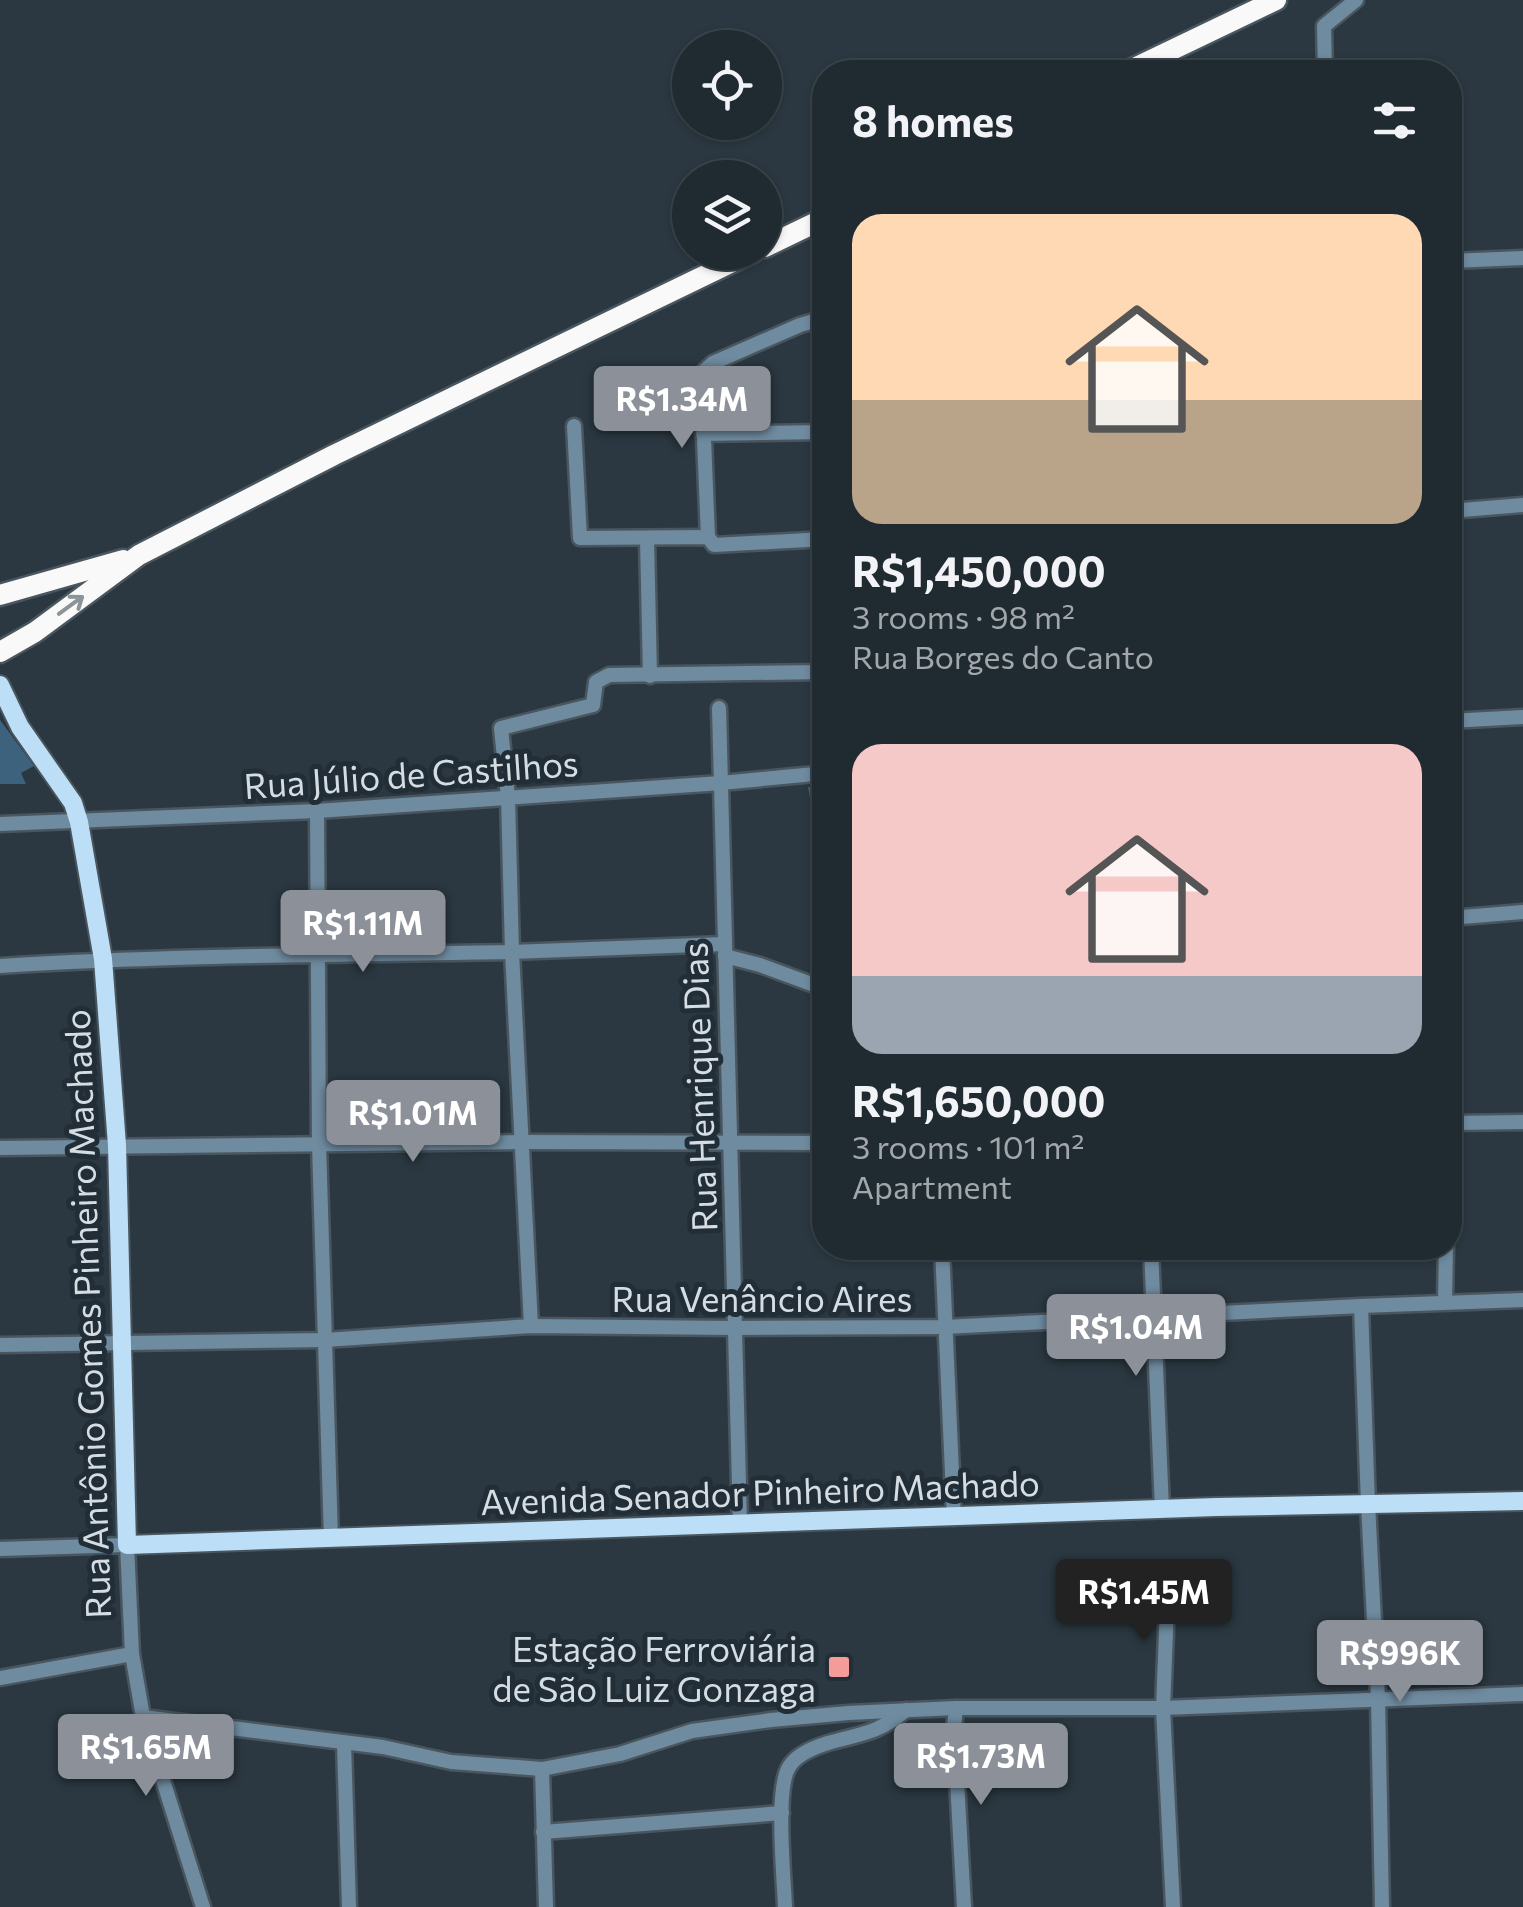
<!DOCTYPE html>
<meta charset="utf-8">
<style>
:root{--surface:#202a31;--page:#283239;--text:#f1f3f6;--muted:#a2a7ab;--line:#3d464d;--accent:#8c9099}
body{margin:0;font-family:Commissioner,sans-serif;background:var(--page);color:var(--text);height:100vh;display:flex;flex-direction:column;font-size:38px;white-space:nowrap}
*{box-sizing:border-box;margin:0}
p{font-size:32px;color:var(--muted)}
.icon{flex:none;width:55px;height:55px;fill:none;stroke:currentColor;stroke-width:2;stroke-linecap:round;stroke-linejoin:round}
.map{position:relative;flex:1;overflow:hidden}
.sheet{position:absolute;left:812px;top:60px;width:650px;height:1200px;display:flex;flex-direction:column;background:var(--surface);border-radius:40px;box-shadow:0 2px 8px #0004,0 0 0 2px var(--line)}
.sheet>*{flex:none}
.controls{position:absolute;left:672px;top:30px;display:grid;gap:20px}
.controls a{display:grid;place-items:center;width:110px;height:110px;border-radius:50%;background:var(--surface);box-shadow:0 2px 8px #0004,0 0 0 2px var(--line);font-size:50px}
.price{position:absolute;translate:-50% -85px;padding:0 22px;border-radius:10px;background:var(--accent);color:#fff;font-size:32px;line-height:65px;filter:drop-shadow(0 2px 5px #0008)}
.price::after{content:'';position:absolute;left:50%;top:60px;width:30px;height:22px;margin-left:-15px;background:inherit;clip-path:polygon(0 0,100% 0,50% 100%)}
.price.on{background:#222;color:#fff}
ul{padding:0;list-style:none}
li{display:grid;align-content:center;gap:20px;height:530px;padding:0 40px}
li span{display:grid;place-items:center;height:310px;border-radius:30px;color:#555}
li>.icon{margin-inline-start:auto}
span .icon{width:180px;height:180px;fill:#fffc;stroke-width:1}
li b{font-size:42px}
h2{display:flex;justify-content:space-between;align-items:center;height:120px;padding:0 40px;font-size:42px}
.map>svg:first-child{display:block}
.green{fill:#3c627d}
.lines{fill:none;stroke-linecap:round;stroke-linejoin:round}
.minor-casing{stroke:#4a565e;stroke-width:19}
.major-casing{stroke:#4a565e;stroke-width:22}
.highway-casing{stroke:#4a565e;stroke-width:25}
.minor{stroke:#6f8ba0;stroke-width:14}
.major{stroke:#bcdef7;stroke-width:18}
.highway{stroke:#f9f9f9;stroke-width:20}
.oneway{stroke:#8d9498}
.poi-dot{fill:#f59b9a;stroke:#212e37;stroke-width:4}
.labels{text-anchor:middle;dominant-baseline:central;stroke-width:10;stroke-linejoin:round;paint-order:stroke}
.street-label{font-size:35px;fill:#d5dde3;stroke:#212e37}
.poi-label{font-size:35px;fill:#d5dde3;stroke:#212e37;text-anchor:end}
</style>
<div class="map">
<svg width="1523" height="1907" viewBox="0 0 1523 1907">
<rect width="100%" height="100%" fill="#2b3841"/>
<g class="green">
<path d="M0,720L34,766L21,773L26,784H0Z"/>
<path d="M825,785V883L808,787Z"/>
</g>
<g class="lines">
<defs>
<g id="minor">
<path d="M1325,72L1324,26L1356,0"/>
<path d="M1450,261L1523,258"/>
<path d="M574,426L580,538L708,537L714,545L825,539"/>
<path d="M703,434L825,432"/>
<path d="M1450,511L1523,505"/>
<path d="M708,537L703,414L699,389L704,371L713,363L800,325L825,318"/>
<path d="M647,538L650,676"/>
<path d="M719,708L740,1524"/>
<path d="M1450,721L1523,717"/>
<path d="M317,811L319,1144L331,1539"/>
<path d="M0,824L317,811L721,783L825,773"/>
<path d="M1450,918L1523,912"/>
<path d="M725,956L760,965L825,989"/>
<path d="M0,966C171,955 340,955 511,952C582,950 653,946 724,944"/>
<path d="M1450,1123L1523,1122"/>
<path d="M0,1148L523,1142L825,1143"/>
<path d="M942,1248L954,1518"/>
<path d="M1151,1248L1162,1509"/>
<path d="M1445,1302L1446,1248"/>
<path d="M1361,1306L1368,1504L1378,1698L1382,1907"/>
<path d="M531,1326L512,952L508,797L501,728L593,705L596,682L609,675L825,672"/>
<path d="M0,1345L325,1340L531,1326L735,1328L944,1327L1361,1306L1523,1300"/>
<path d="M0,1549L127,1545L132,1654L143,1717L203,1907"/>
<path d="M1168,1581L1163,1708L1173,1907"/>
<path d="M0,1678L132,1654"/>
<path d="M956,1708L954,1727L964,1907"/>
<path d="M143,1717L383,1747L451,1762L542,1769L620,1754L692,1731L771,1720L848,1713L956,1708H1163L1523,1694"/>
<path d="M344,1743L349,1907"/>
<path d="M542,1769L546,1907"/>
<path d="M543,1832L782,1813"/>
<path d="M785,1907C784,1878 775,1789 789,1767C796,1755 815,1747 828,1743C863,1733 877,1734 906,1710"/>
</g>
<path id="major" d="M0,685L20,727L73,803L79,822L103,959L117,1145L127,1545L1216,1507L1523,1501"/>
<g id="highway">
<path d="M1126,72L1276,0"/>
<path d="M765,247L825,218"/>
<path d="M0,595L123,560"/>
<path d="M0,652L35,632L139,555L334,455L753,252"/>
</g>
</defs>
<use href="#minor" class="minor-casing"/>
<use href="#major" class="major-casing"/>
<use href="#highway" class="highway-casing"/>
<use href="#minor" class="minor"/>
<use href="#major" class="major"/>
<use href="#highway" class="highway"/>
</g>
<defs><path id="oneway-shaft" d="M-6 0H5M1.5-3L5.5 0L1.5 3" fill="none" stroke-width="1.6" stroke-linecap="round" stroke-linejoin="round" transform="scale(2.5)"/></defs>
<use class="oneway" href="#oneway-shaft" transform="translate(71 605) rotate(-36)"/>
<rect class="poi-dot" x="827" y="1655" width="24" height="24" rx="5"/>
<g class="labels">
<g class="street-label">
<text transform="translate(411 773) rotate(-4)">Rua Júlio de Castilhos</text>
<text transform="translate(698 1087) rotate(-92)">Rua Henrique Dias</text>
<text x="762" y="1297">Rua Venâncio Aires</text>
<text transform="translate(86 1314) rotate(-92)">Rua Antônio Gomes Pinheiro Machado</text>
<text transform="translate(760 1491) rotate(-2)">Avenida Senador Pinheiro Machado</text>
</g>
<g class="poi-label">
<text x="816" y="1647">Estação Ferroviária<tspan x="816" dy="40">de São Luiz Gonzaga</tspan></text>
</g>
</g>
</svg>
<div class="controls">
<a><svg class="icon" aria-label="locate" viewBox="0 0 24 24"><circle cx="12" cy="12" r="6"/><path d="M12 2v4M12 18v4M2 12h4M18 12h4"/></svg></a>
<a><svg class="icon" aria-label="layers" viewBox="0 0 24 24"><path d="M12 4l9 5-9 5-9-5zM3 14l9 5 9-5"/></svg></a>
</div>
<b class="price" style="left:682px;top:451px">R$1.34M</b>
<b class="price" style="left:363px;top:975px">R$1.11M</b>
<b class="price" style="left:413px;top:1165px">R$1.01M</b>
<b class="price" style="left:1136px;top:1379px">R$1.04M</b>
<b class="price on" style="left:1144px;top:1644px">R$1.45M</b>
<b class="price" style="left:1400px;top:1705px">R$996K</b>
<b class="price" style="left:146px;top:1799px">R$1.65M</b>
<b class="price" style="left:981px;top:1808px">R$1.73M</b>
<section class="sheet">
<h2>8 homes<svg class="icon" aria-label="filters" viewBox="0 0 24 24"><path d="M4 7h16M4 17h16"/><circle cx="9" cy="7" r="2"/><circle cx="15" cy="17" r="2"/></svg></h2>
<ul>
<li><span style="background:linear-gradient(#ffd9b3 60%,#b9a48a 0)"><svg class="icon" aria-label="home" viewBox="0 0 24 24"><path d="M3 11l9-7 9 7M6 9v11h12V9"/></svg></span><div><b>R$1,450,000</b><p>3 rooms · 98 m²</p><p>Rua Borges do Canto</p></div></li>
<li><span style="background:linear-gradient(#f6c9c9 75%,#9aa5b1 0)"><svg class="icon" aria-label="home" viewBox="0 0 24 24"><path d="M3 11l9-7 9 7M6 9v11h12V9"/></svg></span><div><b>R$1,650,000</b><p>3 rooms · 101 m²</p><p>Apartment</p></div></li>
</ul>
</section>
</div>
